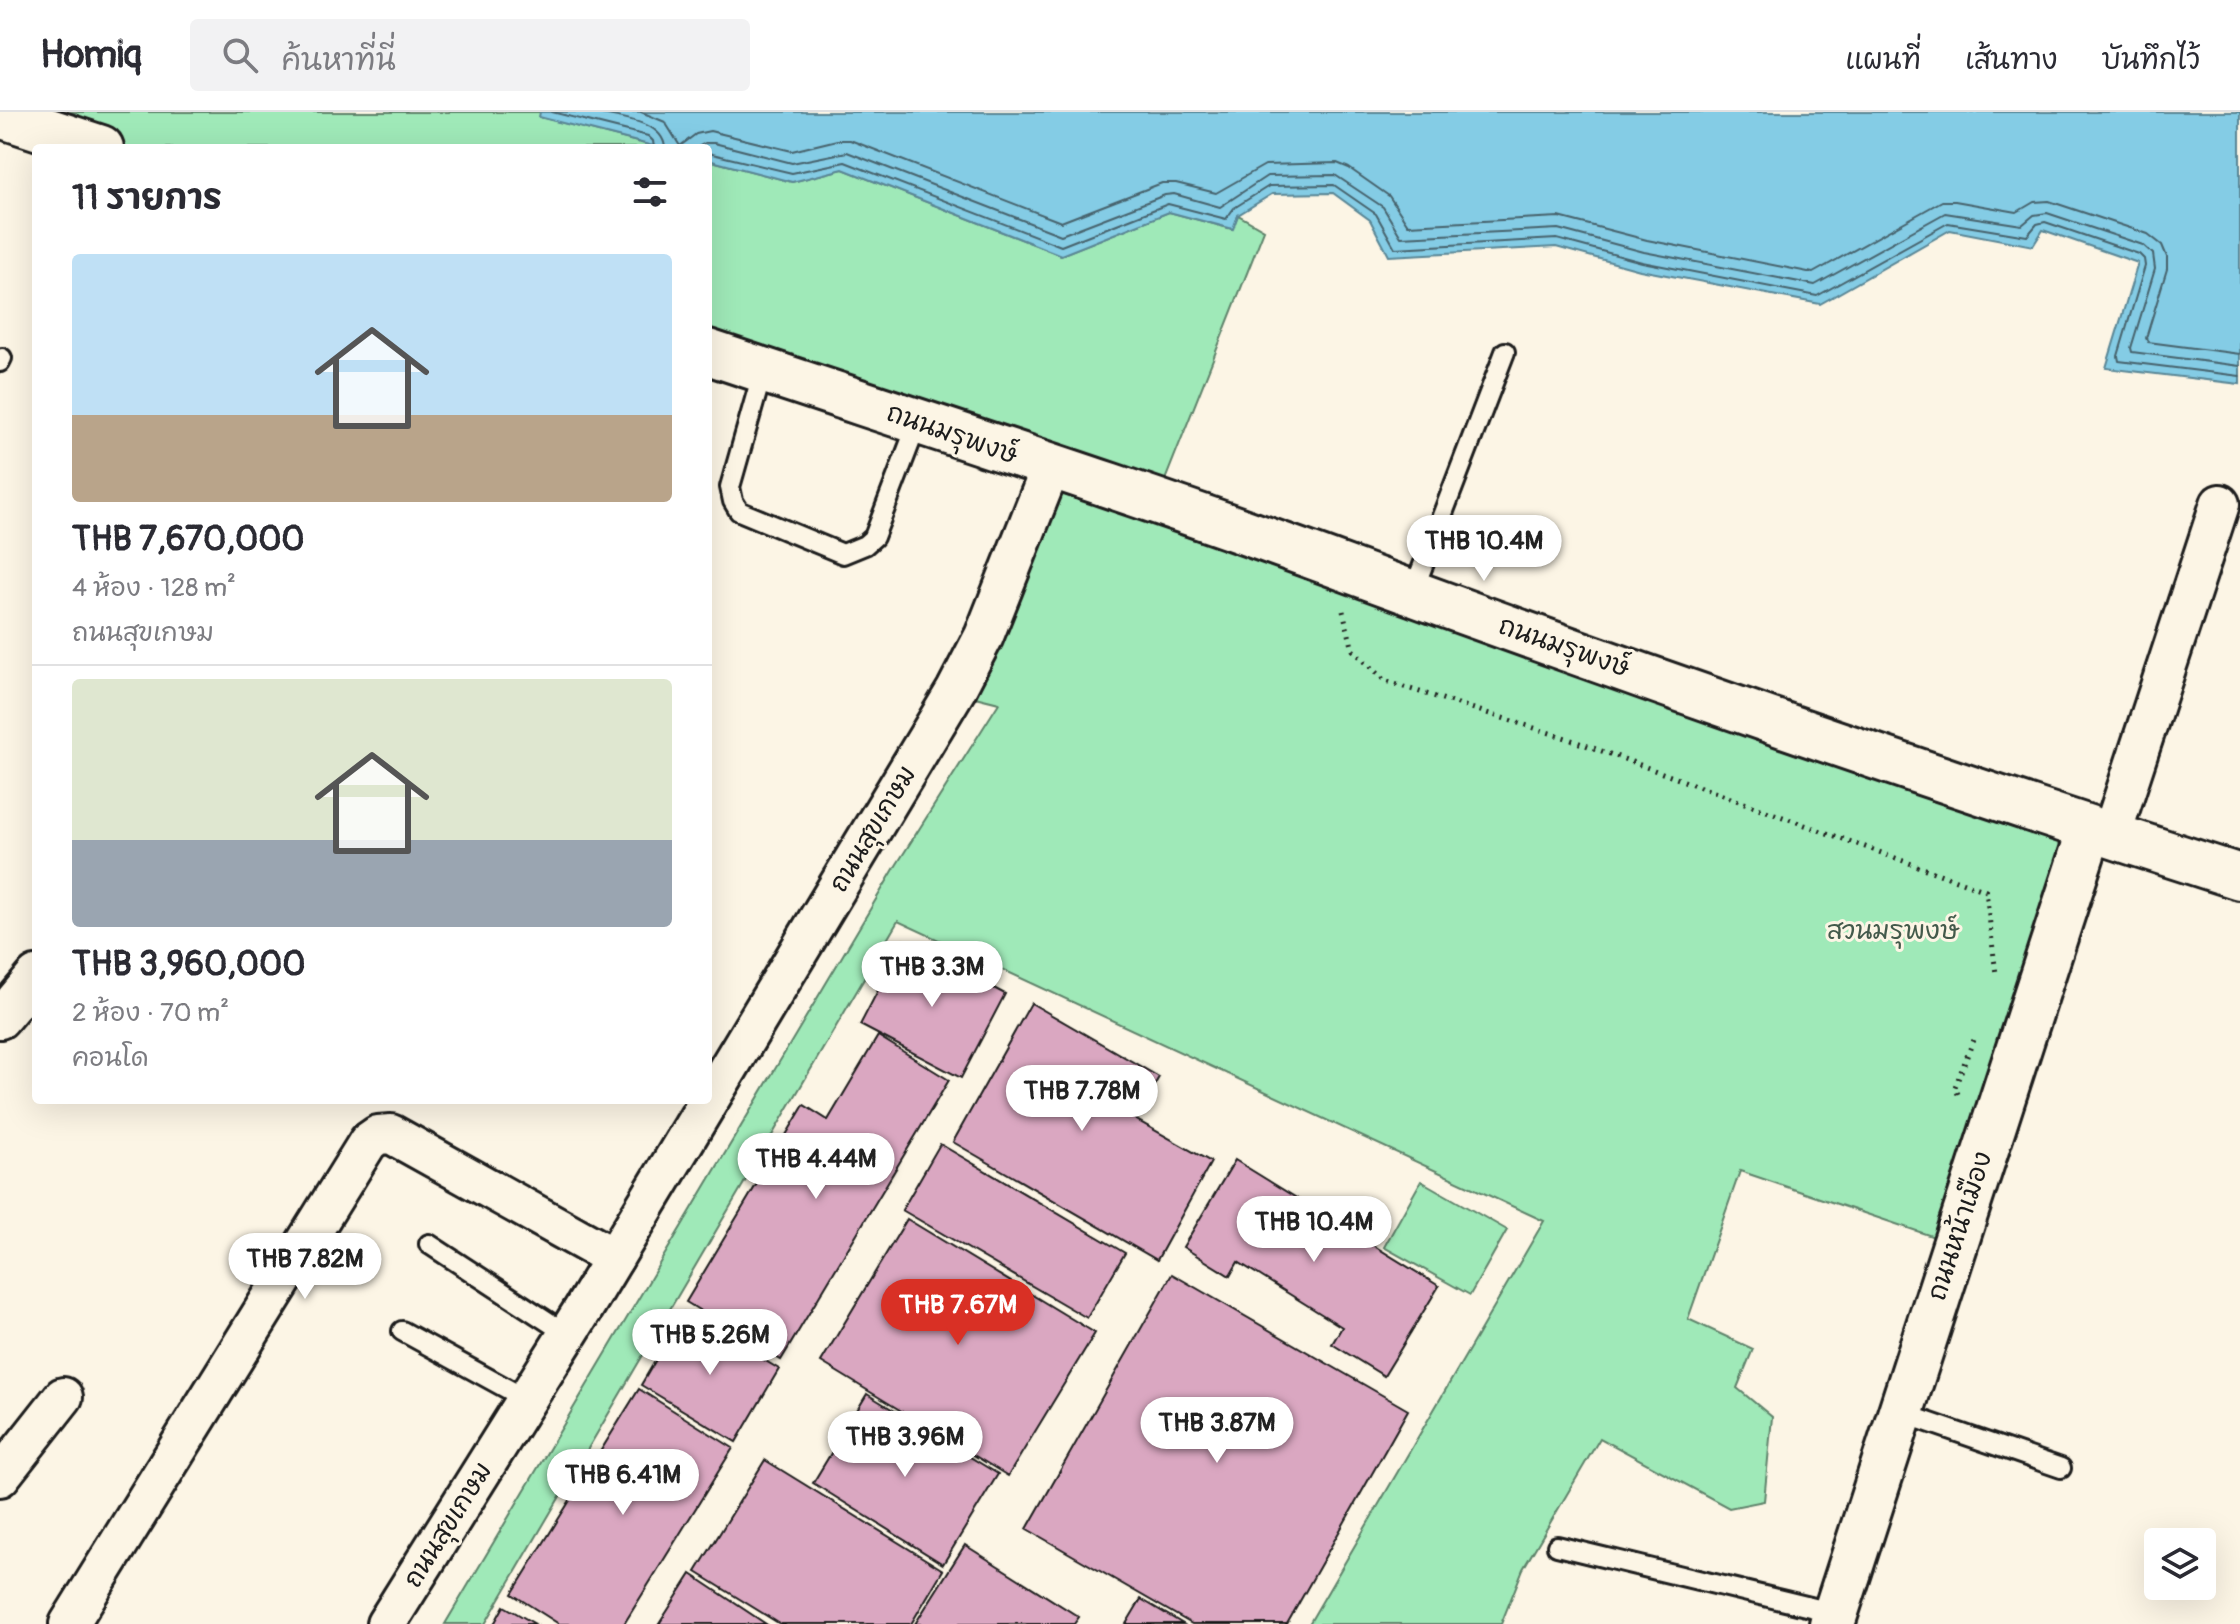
<!DOCTYPE html>
<html lang="th">
<meta charset="utf-8">
<style>
:root{--surface:#fff;--page:#f2f2f3;--text:#2b2b33;--muted:#7c7c81;--line:#e1e1e2;--accent:#d93025}
body{margin:0;font-family:Pangolin,"Playpen Sans Thai",sans-serif;background:var(--page);color:var(--text);height:100vh;display:flex;flex-direction:column;font-size:30px;white-space:nowrap}
*{box-sizing:border-box;margin:0}
p{font-size:26px;color:var(--muted)}
.icon{flex:none;width:44px;height:44px;fill:none;stroke:currentColor;stroke-width:2;stroke-linecap:round;stroke-linejoin:round}
.map{position:relative;flex:1;overflow:hidden}
.sheet{position:absolute;left:32px;top:32px;width:680px;height:960px;display:flex;flex-direction:column;background:var(--surface);border-radius:8px;box-shadow:0 8px 32px #0002}
.sheet>*{flex:none}
.controls{position:absolute;left:2144px;top:1416px;display:grid;gap:16px}
.controls a{display:grid;place-items:center;width:72px;height:72px;border-radius:8px;background:var(--surface);box-shadow:0 8px 32px #0002;font-size:40px}
.price{position:absolute;translate:-50% -68px;padding:0 18px;border-radius:28px;background:#fff;color:#222;font-size:26px;line-height:52px;filter:drop-shadow(0 2px 4px #0008)}
.price::after{content:'';position:absolute;left:50%;top:48px;width:24px;height:18px;margin-left:-12px;background:inherit;clip-path:polygon(0 0,100% 0,50% 100%)}
.price.on{background:var(--accent);color:#fff}
ul{padding:0;list-style:none}
li{display:grid;align-content:center;gap:16px;height:424px;padding:0 40px}
li+li{border-top:2px solid var(--line)}
li span{display:grid;place-items:center;height:248px;border-radius:8px;color:#555}
li>.icon{margin-inline-start:auto}
span .icon{width:144px;height:144px;fill:#fffc;stroke-width:1}
li b{font-size:34px}
h2{display:flex;justify-content:space-between;align-items:center;height:96px;padding:0 40px;font-size:34px}
header{display:flex;align-items:center;gap:48px;box-sizing:border-box;height:112px;padding:0 40px;background:var(--surface);border-bottom:2px solid var(--line)}
header strong{font-size:38px}
nav{display:flex;gap:44px;margin-inline-start:auto;font-size:28px}
.search{width:560px;height:72px;background:var(--page);display:flex;align-items:center;gap:20px;box-sizing:border-box;padding:0 28px;border-radius:8px;color:var(--muted);font-size:30px}
.map>svg:first-child{display:block}
.green{fill:#9fe9b8;stroke:#5e826a;stroke-width:2}
.water{fill:#84cce5;stroke:#5a8695;stroke-width:2}
.lines{fill:none;stroke-linecap:round;stroke-linejoin:round}
.shore{stroke:#46626c;stroke-width:2}
.building{fill:#daa7c1;stroke:#1c1c1c;stroke-width:2}
.service-casing{stroke:#1c1c1c;stroke-width:24}
.minor-casing{stroke:#1c1c1c;stroke-width:44}
.tertiary-casing{stroke:#1c1c1c;stroke-width:50}
.secondary-casing{stroke:#1c1c1c;stroke-width:50}
.path{stroke:#1c1c1c;stroke-width:5;stroke-dasharray:2 6;stroke-linecap:butt}
.service{stroke:#fcf5e5;stroke-width:18}
.minor{stroke:#fcf5e5;stroke-width:38}
.tertiary{stroke:#fcf5e5;stroke-width:44}
.secondary{stroke:#fcf5e5;stroke-width:44}
.labels{text-anchor:middle;dominant-baseline:central;stroke-width:6;stroke-linejoin:round;paint-order:stroke}
.street-label{font-size:26px;fill:#1c1c1c;stroke:#fcf5e5}
.park-label{font-size:26px;fill:#435a4b;stroke:#fcf5e5}
</style>
<header>
<strong>Homiq</strong>
<div class="search"><svg class="icon" aria-label="search" viewBox="0 0 24 24"><circle cx="10" cy="10" r="6"/><path d="M15 15l6 6"/></svg>ค้นหาที่นี่</div>
<nav><a>แผนที่</a><a>เส้นทาง</a><a>บันทึกไว้</a></nav>
</header>
<div class="map">
<svg width="2240" height="1512" viewBox="0 0 2240 1512">
<rect width="100%" height="100%" fill="#fcf5e5"/>
<filter id="ink" filterUnits="userSpaceOnUse"><feTurbulence type="fractalNoise" baseFrequency=".0125" numOctaves="2"/><feDisplacementMap in="SourceGraphic" scale="16" xChannelSelector="R" yChannelSelector="G"/><feConvolveMatrix kernelMatrix="1 2 1 2 8 2 1 2 1" color-interpolation-filters="sRGB"/></filter>
<g filter="url(#ink)">
<g class="green">
<path d="M0,0H540V5L661,36H101Z"/>
<path d="M708,48L792,70L843,57L1061,143L1169,100L1232,117L1238,103L1264,118L1158,386L2076,727L1952,1131L1740,1059L1688,1207L1753,1237L1737,1276L1772,1305L1764,1389L1729,1396L1600,1326L1523,1457L1501,1512H1309L1544,1109L898,809L485,1512H445L897,752L999,591L963,582L1050,358L708,242Z"/>
<path d="M1421,1069L1507,1118L1470,1183L1384,1135Z"/>
</g>
<path class="water" d="M540,0H2240V272L2106,256L2138,151L2043,118L2033,134L1950,118L1820,192L1640,158L1556,135L1389,144L1370,108L1333,81L1272,82L1238,103L1233,117L1169,100L1061,143L843,57L792,70L708,48V36H661L539,5Z"/>
<g class="lines">
<g class="shore">
<path d="M552,0L648,24L653,29L654,36"/>
<path d="M592,0C615,6 663,7 665,36"/>
<path d="M641,0L665,10L680,34L696,22L710,19L792,39L837,28H850L1061,110L1162,71H1176L1216,81L1265,53L1337,51L1349,56L1389,84L1408,113L1559,105L1647,128L1813,161L1942,89H1955L2017,100L2034,90L2049,89L2148,122L2162,133L2167,145V157L2146,226L2148,230L2240,242"/>
<path d="M696,36L705,31H714L792,51L847,40L1061,123L1165,83L1174,82L1220,95L1267,64L1335,63L1383,95L1401,125L1558,117L1644,140L1815,173L1945,101L2022,113L2034,103L2047,101L2143,133L2153,142L2155,157L2131,236L2132,240L2240,254"/>
<path d="M708,41L792,61L845,50L1061,134L1168,92L1226,107L1234,96L1269,74L1334,73L1376,102L1395,136L1557,127L1642,150L1817,184L1948,111L2027,124L2037,112L2045,110L2139,142L2144,147L2145,154L2118,244L2119,249L2240,264"/>
</g>
</g>
<g class="building">
<path d="M904,828L1005,882L961,966L860,913Z"/>
<path d="M1031,891L1159,965L1135,1007L1211,1050L1157,1148L953,1030Z"/>
<path d="M878,924L949,968L781,1248L686,1190L804,993L828,1008Z"/>
<path d="M940,1032L1125,1141L1087,1206L902,1098Z"/>
<path d="M1235,1048L1439,1174L1384,1264L1332,1232L1342,1215L1238,1150L1230,1164L1183,1135Z"/>
<path d="M907,1107L1095,1221L1008,1364L821,1250Z"/>
<path d="M1172,1162L1408,1298L1287,1512H1192L1027,1417Z"/>
<path d="M684,1200L779,1257L736,1330L641,1273Z"/>
<path d="M639,1277L733,1336L624,1512H559L512,1482Z"/>
<path d="M867,1282L998,1362L943,1452L813,1371Z"/>
<path d="M765,1348L943,1458L911,1512H780L696,1460Z"/>
<path d="M965,1433L1079,1505L1074,1512H915Z"/>
<path d="M691,1462L766,1512H659Z"/>
<path d="M1141,1487L1183,1512H1126Z"/>
<path d="M504,1494L535,1512H494Z"/>
</g>
<g class="lines">
<defs>
<g id="service">
<path d="M0,250L2,246"/>
<path d="M763,259L730,375L733,389L739,399L843,442L865,433L874,425L918,310"/>
<path d="M1412,482L1505,240"/>
<path d="M429,1132L567,1222"/>
<path d="M402,1219L526,1287"/>
<path d="M1899,1300L2061,1356"/>
<path d="M1557,1434L1835,1501"/>
</g>
<g id="minor">
<path d="M2111,724L2220,392"/>
<path d="M0,907L36,864"/>
<path d="M0,1365L63,1285"/>
<path d="M69,1512L368,1030L378,1023L391,1022L614,1146"/>
<path d="M386,1512L584,1196L956,578L984,524L1051,355"/>
</g>
<path id="tertiary" d="M1832,1512L2090,717"/>
<g id="secondary">
<path d="M0,3L101,36"/>
<path d="M708,240C924,312 1142,381 1355,460C1648,568 1943,670 2240,765"/>
</g>
</defs>
<use href="#service" class="service-casing"/>
<use href="#minor" class="minor-casing"/>
<use href="#tertiary" class="tertiary-casing"/>
<use href="#secondary" class="secondary-casing"/>
<g class="path">
<path d="M1343,499L1353,538L1385,569L1566,626L1986,779L1996,862"/>
<path d="M1958,982L1955,975L1975,924"/>
</g>
<use href="#service" class="service"/>
<use href="#minor" class="minor"/>
<use href="#tertiary" class="tertiary"/>
<use href="#secondary" class="secondary"/>
</g>
</g>
<g class="labels">
<g class="street-label">
<text transform="translate(952 322) rotate(19)">ถนนมรุพงษ์</text>
<text transform="translate(1564 535) rotate(19)">ถนนมรุพงษ์</text>
<text transform="translate(873 717) rotate(-59)">ถนนสุขเกษม</text>
<text transform="translate(1960 1114) rotate(-72)">ถนนหน้าเมือง</text>
<text transform="translate(448 1413) rotate(-58)">ถนนสุขเกษม</text>
</g>
<g class="park-label">
<text x="1893" y="819">สวนมรุพงษ์</text>
</g>
</g>
</svg>
<div class="controls">
<a><svg class="icon" aria-label="layers" viewBox="0 0 24 24"><path d="M12 4l9 5-9 5-9-5zM3 14l9 5 9-5"/></svg></a>
</div>
<b class="price" style="left:1484px;top:471px">THB 10.4M</b>
<b class="price" style="left:932px;top:897px">THB 3.3M</b>
<b class="price" style="left:1082px;top:1021px">THB 7.78M</b>
<b class="price" style="left:816px;top:1089px">THB 4.44M</b>
<b class="price" style="left:1314px;top:1152px">THB 10.4M</b>
<b class="price" style="left:305px;top:1189px">THB 7.82M</b>
<b class="price on" style="left:958px;top:1235px">THB 7.67M</b>
<b class="price" style="left:710px;top:1265px">THB 5.26M</b>
<b class="price" style="left:1217px;top:1353px">THB 3.87M</b>
<b class="price" style="left:905px;top:1367px">THB 3.96M</b>
<b class="price" style="left:623px;top:1405px">THB 6.41M</b>
<section class="sheet">
<h2>11 รายการ<svg class="icon" aria-label="filters" viewBox="0 0 24 24"><path d="M4 7h16M4 17h16"/><circle cx="9" cy="7" r="2"/><circle cx="15" cy="17" r="2"/></svg></h2>
<ul>
<li><span style="background:linear-gradient(#bfe0f5 65%,#b9a48a 0)"><svg class="icon" aria-label="home" viewBox="0 0 24 24"><path d="M3 11l9-7 9 7M6 9v11h12V9"/></svg></span><div><b>THB 7,670,000</b><p>4 ห้อง · 128 m²</p><p>ถนนสุขเกษม</p></div></li>
<li><span style="background:linear-gradient(#dfe7d0 65%,#9aa5b1 0)"><svg class="icon" aria-label="home" viewBox="0 0 24 24"><path d="M3 11l9-7 9 7M6 9v11h12V9"/></svg></span><div><b>THB 3,960,000</b><p>2 ห้อง · 70 m²</p><p>คอนโด</p></div></li>
</ul>
</section>
</div>
